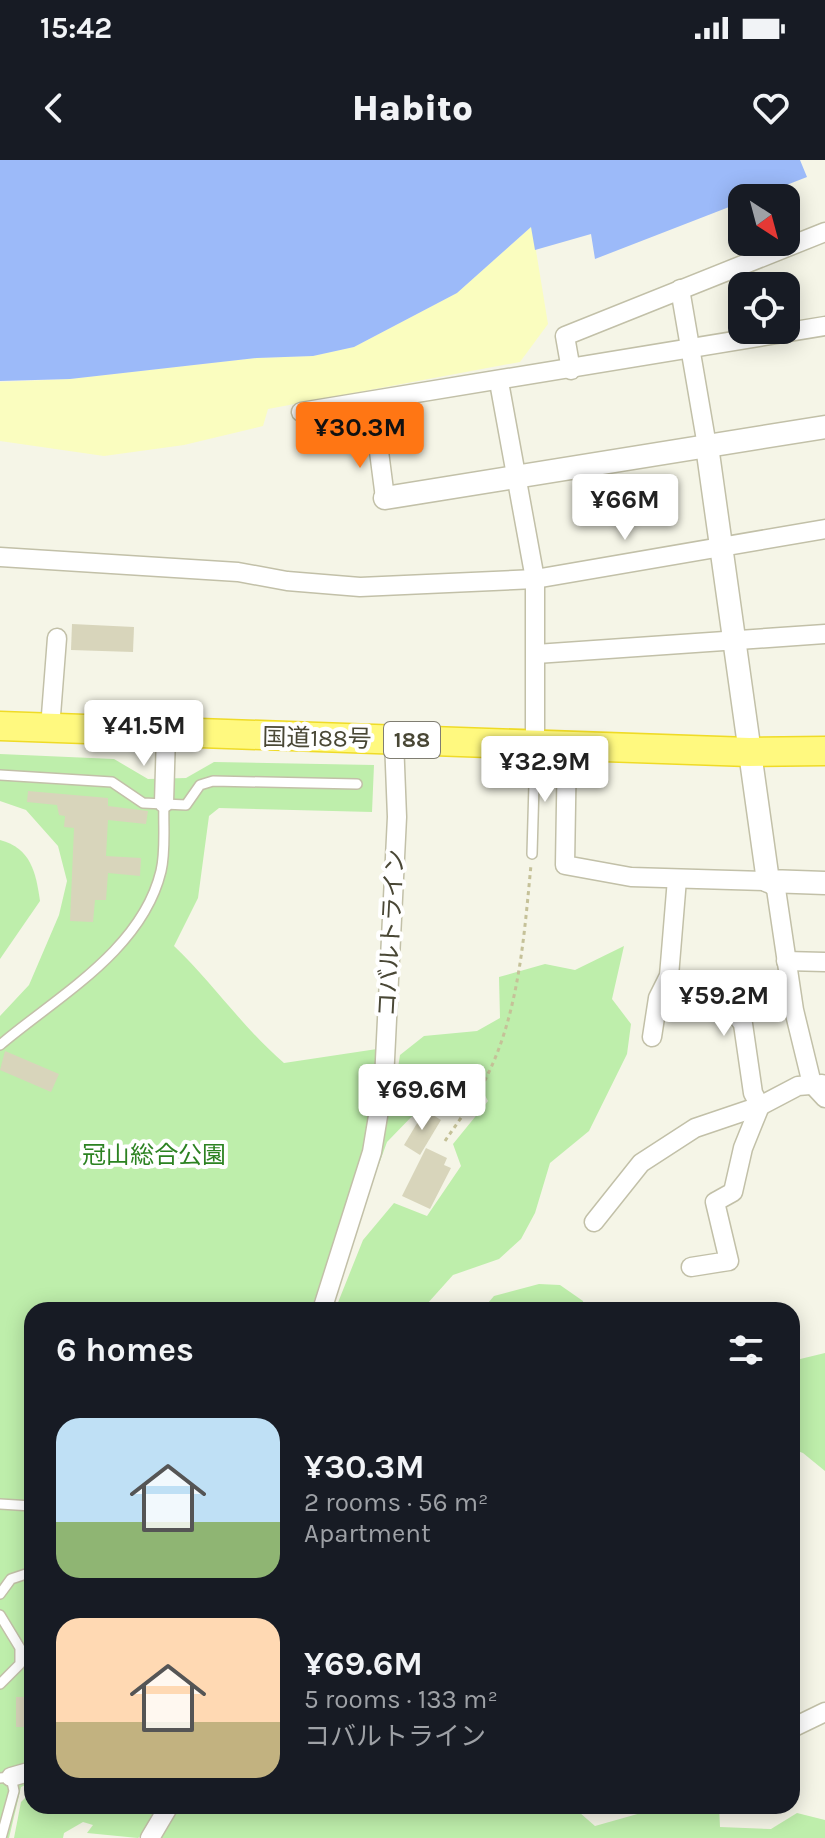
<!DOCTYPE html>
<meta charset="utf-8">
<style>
:root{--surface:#171b24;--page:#242831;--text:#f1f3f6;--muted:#9ea1a6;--accent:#ff7614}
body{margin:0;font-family:Karla,"Noto Sans JP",sans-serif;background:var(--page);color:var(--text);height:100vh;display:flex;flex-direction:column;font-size:30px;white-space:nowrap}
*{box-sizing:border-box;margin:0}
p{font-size:26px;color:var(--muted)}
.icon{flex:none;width:44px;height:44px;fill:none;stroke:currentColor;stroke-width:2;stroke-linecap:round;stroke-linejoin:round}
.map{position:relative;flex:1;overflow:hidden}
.sheet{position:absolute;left:24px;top:1142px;width:776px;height:512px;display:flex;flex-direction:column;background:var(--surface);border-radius:24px;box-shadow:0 4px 20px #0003}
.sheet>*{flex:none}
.needle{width:52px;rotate:144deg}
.buttons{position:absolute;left:728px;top:24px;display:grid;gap:16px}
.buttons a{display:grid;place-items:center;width:72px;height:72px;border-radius:16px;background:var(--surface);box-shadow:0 4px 20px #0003;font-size:40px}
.price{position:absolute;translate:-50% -68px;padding:0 18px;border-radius:8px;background:#fff;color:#222;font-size:26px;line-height:52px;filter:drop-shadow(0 2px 4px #0008)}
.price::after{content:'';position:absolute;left:50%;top:48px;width:24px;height:18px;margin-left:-12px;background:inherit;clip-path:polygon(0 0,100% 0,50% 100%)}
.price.active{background:var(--accent);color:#111}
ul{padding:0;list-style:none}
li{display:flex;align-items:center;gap:24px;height:200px;padding:0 32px}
li span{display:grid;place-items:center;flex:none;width:224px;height:160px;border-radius:24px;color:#555}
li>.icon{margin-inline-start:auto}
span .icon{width:96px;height:96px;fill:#fffc;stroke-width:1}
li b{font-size:34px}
h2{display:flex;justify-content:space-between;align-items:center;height:96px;padding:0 32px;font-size:34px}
.status{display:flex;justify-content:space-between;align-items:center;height:56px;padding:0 40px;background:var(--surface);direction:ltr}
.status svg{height:22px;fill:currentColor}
header{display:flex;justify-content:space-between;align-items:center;height:104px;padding:0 32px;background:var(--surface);font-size:36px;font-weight:800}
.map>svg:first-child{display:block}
.green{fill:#beeeab}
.sand{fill:#fafdbf}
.water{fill:#9cbaf9}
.building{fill:#d8d5bb}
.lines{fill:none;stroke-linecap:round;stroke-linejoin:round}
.service-casing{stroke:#c2c0a8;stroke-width:12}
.minor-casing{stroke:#c2c0a8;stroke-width:21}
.tertiary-casing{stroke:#c2c0a8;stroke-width:25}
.trunk-casing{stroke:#efdb27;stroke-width:31}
.path{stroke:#c5c198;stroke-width:3;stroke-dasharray:4 4;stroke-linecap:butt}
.service{stroke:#fff;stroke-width:9}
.minor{stroke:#fff;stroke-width:18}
.tertiary{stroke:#fff;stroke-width:22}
.trunk{stroke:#fff97f;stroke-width:28}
.labels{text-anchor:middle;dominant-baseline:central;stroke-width:8;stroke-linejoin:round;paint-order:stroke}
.shield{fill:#fff;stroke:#807e72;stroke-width:2}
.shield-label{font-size:22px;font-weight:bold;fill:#494735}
.street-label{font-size:24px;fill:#494735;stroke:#fff}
.park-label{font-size:24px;fill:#2c8221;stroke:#fff}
</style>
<div class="status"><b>15:42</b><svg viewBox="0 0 49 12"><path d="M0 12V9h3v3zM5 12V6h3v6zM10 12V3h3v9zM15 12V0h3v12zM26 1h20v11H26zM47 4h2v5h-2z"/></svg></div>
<header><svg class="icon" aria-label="back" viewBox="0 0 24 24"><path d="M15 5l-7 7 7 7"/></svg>Habito<svg class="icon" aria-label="heart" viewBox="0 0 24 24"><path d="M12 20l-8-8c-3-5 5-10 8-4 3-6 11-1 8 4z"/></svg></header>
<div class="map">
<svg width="825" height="1678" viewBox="0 0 825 1678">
<rect width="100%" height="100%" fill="#f5f5e7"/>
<g class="green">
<path d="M0,594L114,599L148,619L186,618L214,602L374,605L372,652L219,648L209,656L198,738L174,786C213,823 243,868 284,903L377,889L372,957L392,946L400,895L424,876L477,871L500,858L499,817L545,804L575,810L624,786L612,839L631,864L627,894L589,971L550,1003L535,1053L521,1079L499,1099L453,1115L427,1144L428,1150H335L363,1080L394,1043L427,1056L461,1006L453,984L488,941L476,919L449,922L419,949L387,982L375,1015L351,1032L311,1150H32V1622L21,1627L9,1678H0V856L29,825L59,755L67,721L58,686L26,650L0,641Z"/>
<path d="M0,680C31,688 36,713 40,741L0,799Z"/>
<path d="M539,1124L560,1125L583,1141L584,1150H482L494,1136Z"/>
<path d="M825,1193V1311L803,1293L792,1289V1201Z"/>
<path d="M32,1631V1646H101L105,1651L104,1646H164L152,1667L138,1678L87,1673L93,1665L83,1662L64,1673L63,1678H14L21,1642Z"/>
<path d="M177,1646H572L595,1666L641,1653L651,1646H719L720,1667L771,1669L797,1653L825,1660V1678H154Z"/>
</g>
<path class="sand" d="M532,66L548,164L520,202L268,249L263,266L184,285L104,296L0,281V222L70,219L257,198L313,196L354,187L457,133Z"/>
<path class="water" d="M0,0H800L807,17L753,38H742V42L595,99L591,74L535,90L531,67L457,133L354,187L313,196L257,198L70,219L0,221Z"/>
<g class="building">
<path d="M72,464L134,467L133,492L71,490Z"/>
<path d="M28,631L108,638V646L148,651L146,664L108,660L106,696L141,698L140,716L108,713L106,740H95L93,762L70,761L74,668L64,667L65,656L59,655L57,645L27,642Z"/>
<path d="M5,891L59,914L51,932L0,910Z"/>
<path d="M425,950L441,960L420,995L404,985Z"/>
<path d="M426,988L447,998L444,1005L451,1008L430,1049L402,1036Z"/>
<rect x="16" y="1537" width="16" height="30"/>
</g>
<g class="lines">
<defs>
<g id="service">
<path d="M0,615L112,622L143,643L186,645L200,625L213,621L357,624"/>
<path d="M532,694L535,589"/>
<path d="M0,885C58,836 142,790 161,711C166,690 163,665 164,643"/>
<path d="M0,1344L32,1346"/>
<path d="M0,1434L11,1419L32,1412"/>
<path d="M0,1455L20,1488V1504L0,1524"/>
<path d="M0,1618L11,1617L14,1631L1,1678"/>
</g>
<g id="minor">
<path d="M680,129L707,286"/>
<path d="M571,210L565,176L825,72"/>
<path d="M499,222L535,419V585"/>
<path d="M301,252L825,166"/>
<path d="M377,276L385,338"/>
<path d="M0,397L238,412L287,421L360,427L535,419L825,369"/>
<path d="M536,494L825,474"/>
<path d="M50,568L57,478"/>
<path d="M567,585L565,705L631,717L768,721L776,729L794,850L812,924L825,938"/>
<path d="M164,643L166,574"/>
<path d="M786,801L825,802"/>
<path d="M669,816L738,857L743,864L753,933L760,946L743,988L733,1032L715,1042L729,1101L691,1107"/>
<path d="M652,877L658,838L669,816L677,719"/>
<path d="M594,1062L641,1003L695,968L760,946L798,926L822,924"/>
<path d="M322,1150L372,992L384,920L397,657L394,580"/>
<path d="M792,1568L825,1552"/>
<path d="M11,1617L32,1611"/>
<path d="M150,1678L169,1646"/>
</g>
<g id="tertiary">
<path d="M707,286L768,721L825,723"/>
<path d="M385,338L825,267"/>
</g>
<path id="trunk" d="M0,566L749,592L825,591"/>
</defs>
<use href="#service" class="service-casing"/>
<use href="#minor" class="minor-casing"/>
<use href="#tertiary" class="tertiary-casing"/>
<use href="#trunk" class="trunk-casing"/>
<path class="path" d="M445,981C459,960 475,940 486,918C519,853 524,777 531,705"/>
<use href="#service" class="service"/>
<use href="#minor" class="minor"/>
<use href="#tertiary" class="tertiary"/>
<use href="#trunk" class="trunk"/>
</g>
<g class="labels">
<rect class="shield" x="384" y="562" width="56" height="36" rx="6"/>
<g class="shield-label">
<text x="412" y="580">188</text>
</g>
<g class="street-label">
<text transform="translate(317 578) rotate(1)">国道188号</text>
<text transform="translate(391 773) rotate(-87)">コバルトライン</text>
</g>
<g class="park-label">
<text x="154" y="995">冠山総合公園</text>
</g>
</g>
</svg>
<div class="buttons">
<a><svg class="needle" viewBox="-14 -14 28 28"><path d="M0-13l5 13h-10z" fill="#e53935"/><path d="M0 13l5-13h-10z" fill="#9ea1a6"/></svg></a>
<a><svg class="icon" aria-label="locate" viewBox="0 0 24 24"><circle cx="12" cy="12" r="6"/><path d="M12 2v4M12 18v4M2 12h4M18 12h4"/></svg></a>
</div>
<b class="price active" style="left:360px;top:310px">¥30.3M</b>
<b class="price" style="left:625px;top:382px">¥66M</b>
<b class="price" style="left:144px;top:608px">¥41.5M</b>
<b class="price" style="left:545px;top:644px">¥32.9M</b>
<b class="price" style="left:724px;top:878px">¥59.2M</b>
<b class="price" style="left:422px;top:972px">¥69.6M</b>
<section class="sheet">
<h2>6 homes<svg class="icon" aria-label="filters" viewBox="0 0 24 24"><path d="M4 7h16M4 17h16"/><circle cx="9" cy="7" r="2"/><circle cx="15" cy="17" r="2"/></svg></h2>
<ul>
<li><span style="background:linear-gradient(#bfe0f5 65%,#8fb573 0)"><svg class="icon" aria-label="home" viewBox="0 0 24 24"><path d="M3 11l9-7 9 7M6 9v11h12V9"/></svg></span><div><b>¥30.3M</b><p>2 rooms · 56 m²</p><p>Apartment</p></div></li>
<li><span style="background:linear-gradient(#ffd9b3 65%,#c2b280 0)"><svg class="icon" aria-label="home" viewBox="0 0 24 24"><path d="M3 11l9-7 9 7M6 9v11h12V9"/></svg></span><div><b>¥69.6M</b><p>5 rooms · 133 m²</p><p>コバルトライン</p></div></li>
</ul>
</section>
</div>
